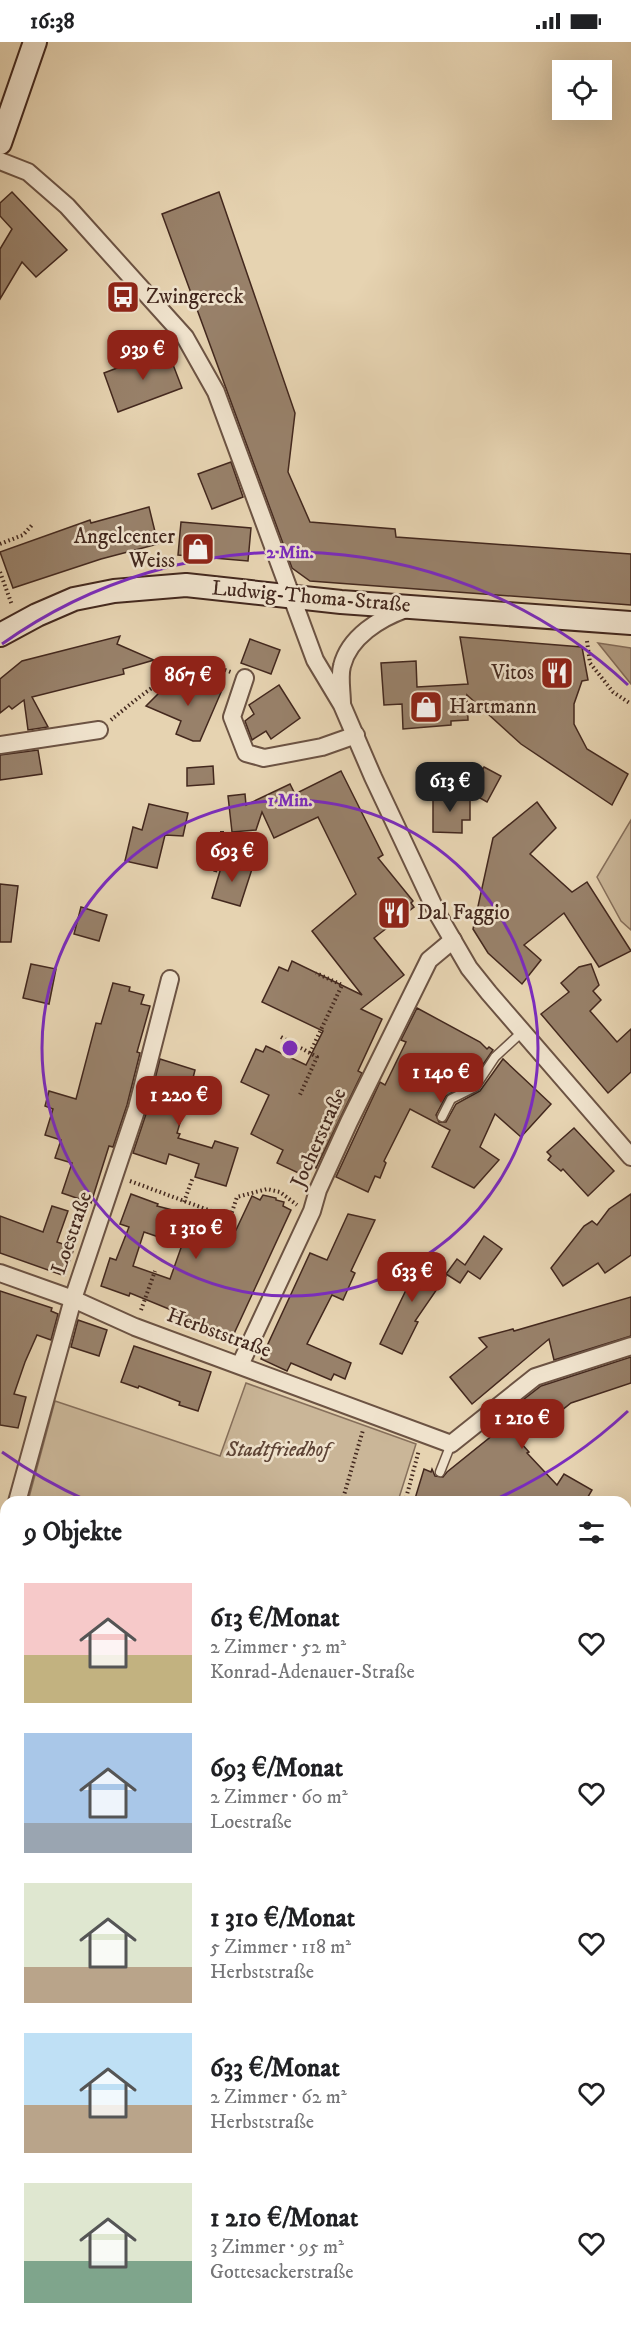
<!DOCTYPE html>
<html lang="de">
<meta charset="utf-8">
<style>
:root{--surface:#fff;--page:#f6f6f6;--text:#202124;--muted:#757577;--accent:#8f2418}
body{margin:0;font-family:"IM FELL DW Pica",serif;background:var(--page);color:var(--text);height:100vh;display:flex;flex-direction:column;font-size:22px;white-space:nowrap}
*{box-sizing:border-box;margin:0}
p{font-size:20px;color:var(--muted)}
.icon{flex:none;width:33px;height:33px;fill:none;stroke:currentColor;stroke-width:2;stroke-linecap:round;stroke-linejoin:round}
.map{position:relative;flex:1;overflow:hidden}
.side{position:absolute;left:0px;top:1454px;width:632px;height:836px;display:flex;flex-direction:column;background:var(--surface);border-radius:18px 18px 0 0;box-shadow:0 6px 24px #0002}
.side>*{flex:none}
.fabs{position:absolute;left:552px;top:18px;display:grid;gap:12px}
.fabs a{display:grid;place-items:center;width:60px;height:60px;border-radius:0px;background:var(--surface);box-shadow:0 6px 24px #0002;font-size:30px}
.price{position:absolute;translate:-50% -51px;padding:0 14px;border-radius:12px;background:var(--accent);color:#fff;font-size:20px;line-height:39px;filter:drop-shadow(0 2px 3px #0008)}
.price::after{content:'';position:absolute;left:50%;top:36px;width:18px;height:14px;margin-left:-9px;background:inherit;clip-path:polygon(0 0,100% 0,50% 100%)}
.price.current{background:#222;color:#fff}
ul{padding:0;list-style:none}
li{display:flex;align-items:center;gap:18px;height:150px;padding:0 24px}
li span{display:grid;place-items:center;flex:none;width:168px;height:120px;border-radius:0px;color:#555}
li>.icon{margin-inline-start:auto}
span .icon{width:72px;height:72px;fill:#fffc;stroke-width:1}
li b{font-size:26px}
h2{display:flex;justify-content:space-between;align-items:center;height:72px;padding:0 24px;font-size:26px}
.status{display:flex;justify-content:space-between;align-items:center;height:42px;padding:0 30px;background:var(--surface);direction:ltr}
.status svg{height:16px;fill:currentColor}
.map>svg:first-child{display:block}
.green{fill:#cab698;stroke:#866f5b;stroke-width:1.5}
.water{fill:#af997f;stroke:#846c58;stroke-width:1.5}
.building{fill:#98816a;stroke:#43281e;stroke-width:1.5;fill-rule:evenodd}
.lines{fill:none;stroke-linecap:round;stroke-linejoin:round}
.service-casing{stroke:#6c5343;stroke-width:11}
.pedestrian-casing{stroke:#6c5343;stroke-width:15}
.minor-casing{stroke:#6c5343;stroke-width:20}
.secondary-casing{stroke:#43281e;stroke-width:26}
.path{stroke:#43281e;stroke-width:4;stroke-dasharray:1.5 3;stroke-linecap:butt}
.service{stroke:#efe2cc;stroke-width:8}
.pedestrian{stroke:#efe2cc;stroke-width:12}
.minor{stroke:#efe2cc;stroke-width:16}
.secondary{stroke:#efe2cc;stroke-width:22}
.ring{fill:none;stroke:#7b2cbf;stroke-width:3}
.labels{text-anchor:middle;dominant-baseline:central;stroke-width:5;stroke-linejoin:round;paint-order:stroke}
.poi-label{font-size:21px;fill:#43281e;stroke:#efe2cc;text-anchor:start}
.street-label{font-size:21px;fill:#43281e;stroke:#efe2cc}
.park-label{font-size:21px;font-style:italic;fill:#5e4436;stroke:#efe2cc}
.centre{fill:#7b2cbf;stroke:#efe2cc;stroke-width:3}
.ring-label{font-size:18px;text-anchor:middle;font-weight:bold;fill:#7b2cbf;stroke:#efe2cc;stroke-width:5;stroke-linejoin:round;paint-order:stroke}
</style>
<div class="status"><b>16:38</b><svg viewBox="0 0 49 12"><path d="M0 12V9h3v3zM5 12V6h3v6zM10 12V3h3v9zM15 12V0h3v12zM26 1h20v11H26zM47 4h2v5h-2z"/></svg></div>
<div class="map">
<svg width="631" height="2288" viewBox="0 0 631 2288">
<rect width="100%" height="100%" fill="#e6d3b1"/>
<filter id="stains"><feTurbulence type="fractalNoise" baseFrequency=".00333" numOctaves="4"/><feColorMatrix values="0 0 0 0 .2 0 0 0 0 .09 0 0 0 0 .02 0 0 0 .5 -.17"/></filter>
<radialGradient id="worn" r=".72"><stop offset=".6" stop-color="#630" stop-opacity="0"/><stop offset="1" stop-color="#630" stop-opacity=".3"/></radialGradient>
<g class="green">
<path d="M631,778V888L621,879L597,835Z"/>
<path d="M246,1341L416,1402L398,1459H28L55,1359L220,1414Z"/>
<path d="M6,1543V1692L0,1691V1565Z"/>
</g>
<path class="water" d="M598,601L631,606V642Z"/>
<g class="building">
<path d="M12,150L67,208L36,235L22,220L0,257V207L12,187L0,174V161Z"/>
<path d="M219,150L295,371L288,430L310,480L395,487L396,495L631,512V563L310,539L292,526L162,172Z"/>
<path d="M167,307L182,346L118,370L104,331Z"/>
<path d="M231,420L243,455L212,467L198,432Z"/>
<path d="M149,465L158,502L101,517L13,546L0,510L90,478L91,481Z"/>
<path d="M181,480L251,486L248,519L178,513Z"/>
<path d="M120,594L117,602L154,618L123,627L124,632L32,655L48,685L28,688L24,658L12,667L9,664L0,671V637L22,619Z"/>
<path d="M460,595L582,605L588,638L582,639L574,662V682L587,707L628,732L612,763L521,702L467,653L468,678L451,679V683L403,687L402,662L384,663L381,621L416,619L417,645L468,642Z"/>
<path d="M250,597L280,608L271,632L241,621Z"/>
<path d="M198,637L222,648L200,699H193L176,692L181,679L146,664L170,640L193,650Z"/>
<path d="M279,643L300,676L271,697L266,689L252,698L245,679L254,672L249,663Z"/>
<path d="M38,708L42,732L0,738V713Z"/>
<path d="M213,724L214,742L187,744V726Z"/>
<path d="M484,725L501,734L487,760L471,751Z"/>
<path d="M341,729L383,813L378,816L413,859L411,861L414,865L374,896L404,933L361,967L382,977L358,1029L362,1031L316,1126L312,1124L307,1135L277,1121L283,1108L251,1092L269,1053L241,1040L256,1007L263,1010L266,1004L306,1023L323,989L262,960L279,925L288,929L292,919L362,953L312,889L356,852L318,775L274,796L262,770L256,788L232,790L228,754L245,752L246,763L290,742L295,752Z"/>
<path d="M433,753L470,754V778H462V791L433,790Z"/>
<path d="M537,760L556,786L530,812L572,850L587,840L631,909L599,925L564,871L524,903L541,918L522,942L488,911L473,887L493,796Z"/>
<path d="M149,762L188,771L183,794L165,793L157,826L125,819L133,785L142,788Z"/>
<path d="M223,819L252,827L240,864L212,856Z"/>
<path d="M0,842L18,844L11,900H0Z"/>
<path d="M81,865L107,873L99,899L74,892Z"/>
<path d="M31,922L56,927L49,962L23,956Z"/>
<path d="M591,922L599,943L593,949L601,958L590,969L617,1000L631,987V1030L608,1051L541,972L569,950L561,941L579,925Z"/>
<path d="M113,941L130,945L129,949L144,953L141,962L150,964L137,1010L140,1011L127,1063L113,1105L109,1104L91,1161L62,1151L72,1121L55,1116L61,1098L45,1093L53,1067L45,1064L49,1049L76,1057L96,981L101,982Z"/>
<path d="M417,966L480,1000L487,1007L489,1005L493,1008L471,1040L446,1054L436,1073L439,1080H446L456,1062L480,1049L503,1017L551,1062L521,1095L495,1072L480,1105L499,1118L474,1146L432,1125L450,1088L410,1067L384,1119L386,1121L380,1136L375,1134L368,1150L336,1135L380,1040L385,1043L406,1000L401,998Z"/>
<path d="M160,1017L195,1028L193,1036L197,1037L190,1058L187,1057L177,1091L180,1092L178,1096L212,1106L215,1099L238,1106L226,1144L195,1135L199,1122L169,1112L166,1122L133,1111L147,1069Z"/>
<path d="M574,1086L614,1129L588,1154L563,1127L561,1129L548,1118L551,1114L547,1110Z"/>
<path d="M131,1152L158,1162L157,1164L192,1173L193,1171L236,1188L252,1154L260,1158L263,1153L276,1156V1158L284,1160L283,1164L291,1168L232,1296L203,1281L130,1251L129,1254L101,1244L110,1216L116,1218L129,1185L120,1182ZM144,1190L182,1203L170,1237L133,1224Z"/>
<path d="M631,1152V1213L605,1231L598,1221L563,1244L551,1226L584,1184L592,1179L597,1183L609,1167Z"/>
<path d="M52,1164L68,1169L57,1200L74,1206L65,1234L0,1211V1174L43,1190Z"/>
<path d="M348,1172L375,1178L351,1229L355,1231L343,1258L332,1253L307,1302L351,1321L345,1337L334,1332L331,1338L291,1321L287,1329L261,1317L310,1211L327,1218Z"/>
<path d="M484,1194L502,1207L480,1237L468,1229L460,1241L446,1232L457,1217L465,1223Z"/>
<path d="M416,1214L446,1234L415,1279L418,1280L402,1312L380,1302L406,1248L397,1243Z"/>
<path d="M0,1249L52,1266L51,1269L58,1272L51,1298L37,1293L25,1320L14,1352L26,1355L18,1386L0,1383Z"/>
<path d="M631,1255V1294L554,1318L549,1297L472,1362L450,1335L487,1305L479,1296L513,1287L514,1289Z"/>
<path d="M78,1278L107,1288L99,1314L71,1305Z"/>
<path d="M134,1304L211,1330L198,1369L179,1363L180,1360L139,1344L138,1346L121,1340Z"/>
<path d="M631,1315V1341L571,1361L521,1401L529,1410L527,1411L557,1443L564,1432L592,1448L585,1460H414L424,1427L431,1430L432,1427L435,1434L443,1435L447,1430L524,1368L519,1361L541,1344Z"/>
</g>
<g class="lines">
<defs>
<g id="service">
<path d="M442,1075L451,1057L475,1045L495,1015L522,990"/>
<path d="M440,1430L451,1402"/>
<path d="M0,1863L6,1864"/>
<path d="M626,1868L631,1869"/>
<path d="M226,2288L228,2283"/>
</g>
<g id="pedestrian">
<path d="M626,1780L631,1781"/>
<path d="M626,1908L631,1910"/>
</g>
<g id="minor">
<path d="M0,119L28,130L67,164L185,295L216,350L315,618L342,663L373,735L437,871L469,926L489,951L631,1115"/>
<path d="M245,636L232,675L246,711L264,716L322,705L356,693"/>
<path d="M342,662C342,650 339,635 342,624C349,595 380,576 406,567"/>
<path d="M0,703L99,688"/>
<path d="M0,1231L73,1257L135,1285L451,1402L535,1335L631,1304"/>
<path d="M240,1323L312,1169L318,1148L349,1080L429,918L453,898"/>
<path d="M17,1460L73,1257L137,1066L170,937"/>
<path d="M0,1522L6,1500"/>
<path d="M626,1574L631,1564"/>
<path d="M0,1968L6,1969"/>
<path d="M626,2095L631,2092"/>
<path d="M626,2196L631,2186"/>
<path d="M299,2283L309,2288"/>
<path d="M90,2288L92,2283"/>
<path d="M520,2288L527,2283"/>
</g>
<g id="secondary">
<path d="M0,101L35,0"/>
<path d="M0,593L37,573L74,557L114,549L186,543L341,560L631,581"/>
</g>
</defs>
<use href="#service" class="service-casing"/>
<use href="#pedestrian" class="pedestrian-casing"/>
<use href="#minor" class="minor-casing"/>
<use href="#secondary" class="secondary-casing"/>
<g class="path">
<path d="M0,502L23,493L32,483"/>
<path d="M0,530L12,563"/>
<path d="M587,599L590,621L613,650L631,662"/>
<path d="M111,678C133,660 162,635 189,626C203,622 218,625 231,630"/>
<path d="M215,830L222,807V786"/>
<path d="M281,995L317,1015L299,1055"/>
<path d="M310,1011L342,943L316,931"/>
<path d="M130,1139L230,1176L237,1155L267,1147L280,1150L297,1163"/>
<path d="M184,1160L193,1135"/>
<path d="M141,1268L155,1229"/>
<path d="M342,1460L363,1388"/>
<path d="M405,1460L419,1408"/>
<path d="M367,2288L368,2283"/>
</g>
<use href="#service" class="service"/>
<use href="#pedestrian" class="pedestrian"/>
<use href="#minor" class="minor"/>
<use href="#secondary" class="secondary"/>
</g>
<g class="ring">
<circle cx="290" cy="1006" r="248"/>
<path d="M628 1369A496 496 0 0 1 492 1459M88 1459A496 496 0 0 1 2 1410M2 602A496 496 0 0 1 628 643"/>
</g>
<defs>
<symbol id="bus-square" viewBox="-11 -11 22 22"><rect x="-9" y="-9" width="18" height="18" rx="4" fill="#8f2418" stroke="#efe2cc"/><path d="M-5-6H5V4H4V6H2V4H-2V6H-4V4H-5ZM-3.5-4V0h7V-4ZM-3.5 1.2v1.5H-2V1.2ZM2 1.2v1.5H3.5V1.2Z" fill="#fff"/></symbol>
<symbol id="shop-square" viewBox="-11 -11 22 22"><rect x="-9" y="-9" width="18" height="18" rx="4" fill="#8f2418" stroke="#efe2cc"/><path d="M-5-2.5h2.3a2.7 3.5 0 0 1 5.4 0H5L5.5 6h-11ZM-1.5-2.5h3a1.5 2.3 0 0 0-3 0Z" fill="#fff"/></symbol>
<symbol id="restaurant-square" viewBox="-11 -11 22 22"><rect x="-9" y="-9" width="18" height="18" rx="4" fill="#8f2418" stroke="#efe2cc"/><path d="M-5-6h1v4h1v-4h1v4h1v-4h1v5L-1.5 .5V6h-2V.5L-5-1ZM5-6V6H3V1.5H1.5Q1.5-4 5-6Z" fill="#fff"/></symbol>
</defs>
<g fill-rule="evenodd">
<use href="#bus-square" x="104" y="236" width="38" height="38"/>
<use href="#shop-square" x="179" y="488" width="38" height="38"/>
<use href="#restaurant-square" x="538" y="612" width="38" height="38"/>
<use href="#shop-square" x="407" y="646" width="38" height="38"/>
<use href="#restaurant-square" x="375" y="852" width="38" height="38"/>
</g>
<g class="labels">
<g class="poi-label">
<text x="146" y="255">Zwingereck</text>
<text x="175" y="495" text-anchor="end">Angelcenter<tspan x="175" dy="24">Weiss</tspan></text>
<text x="534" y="631" text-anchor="end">Vitos</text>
<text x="449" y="665">Hartmann</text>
<text x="417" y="871">Dal Faggio</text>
</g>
<g class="street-label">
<text transform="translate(311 555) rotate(5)">Ludwig-Thoma-Straße</text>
<text transform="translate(319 1096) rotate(-66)">Jocherstraße</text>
<text transform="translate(72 1191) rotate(-71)">Loestraße</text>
<text transform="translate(219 1291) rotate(20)">Herbststraße</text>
</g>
<g class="park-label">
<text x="278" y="1408">Stadtfriedhof</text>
</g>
</g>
<circle cx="290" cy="1006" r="9" class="centre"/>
<g class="ring-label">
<text x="290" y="516">2 Min.</text>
<text x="290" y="764">1 Min.</text>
</g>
<rect width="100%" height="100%" filter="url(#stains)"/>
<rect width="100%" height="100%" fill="url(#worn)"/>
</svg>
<div class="fabs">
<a><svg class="icon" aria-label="locate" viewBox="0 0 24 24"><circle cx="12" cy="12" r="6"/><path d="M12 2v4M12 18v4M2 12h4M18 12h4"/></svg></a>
</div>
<b class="price" style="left:143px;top:339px">939 €</b>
<b class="price" style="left:188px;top:665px">867 €</b>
<b class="price current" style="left:450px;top:771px">613 €</b>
<b class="price" style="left:232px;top:841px">693 €</b>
<b class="price" style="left:441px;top:1062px">1 140 €</b>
<b class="price" style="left:179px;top:1085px">1 220 €</b>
<b class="price" style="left:196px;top:1218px">1 310 €</b>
<b class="price" style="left:412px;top:1261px">633 €</b>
<b class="price" style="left:522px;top:1408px">1 210 €</b>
<section class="side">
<h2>9 Objekte<svg class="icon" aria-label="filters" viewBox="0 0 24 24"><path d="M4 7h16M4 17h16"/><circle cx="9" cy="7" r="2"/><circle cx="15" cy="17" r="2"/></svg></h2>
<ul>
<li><span style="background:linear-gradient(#f6c9c9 60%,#c2b280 0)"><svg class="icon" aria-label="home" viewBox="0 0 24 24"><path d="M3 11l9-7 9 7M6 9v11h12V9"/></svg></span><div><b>613 €/Monat</b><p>2 Zimmer · 52 m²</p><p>Konrad-Adenauer-Straße</p></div><svg class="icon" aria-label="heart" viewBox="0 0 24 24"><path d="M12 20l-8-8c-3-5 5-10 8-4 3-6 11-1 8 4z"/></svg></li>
<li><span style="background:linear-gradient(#a9c7e8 75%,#9aa5b1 0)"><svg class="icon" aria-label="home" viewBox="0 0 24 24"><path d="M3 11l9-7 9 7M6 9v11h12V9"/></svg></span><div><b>693 €/Monat</b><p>2 Zimmer · 60 m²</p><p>Loestraße</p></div><svg class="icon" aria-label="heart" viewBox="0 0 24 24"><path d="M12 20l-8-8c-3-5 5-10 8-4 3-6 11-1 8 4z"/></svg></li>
<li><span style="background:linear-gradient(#dfe7d0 70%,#b9a48a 0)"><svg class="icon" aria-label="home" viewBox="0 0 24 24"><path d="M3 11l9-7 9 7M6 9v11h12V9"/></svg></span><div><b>1 310 €/Monat</b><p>5 Zimmer · 118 m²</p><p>Herbststraße</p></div><svg class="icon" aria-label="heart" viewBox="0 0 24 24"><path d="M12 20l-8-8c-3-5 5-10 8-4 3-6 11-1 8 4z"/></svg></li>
<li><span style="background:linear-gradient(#bfe0f5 60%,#b9a48a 0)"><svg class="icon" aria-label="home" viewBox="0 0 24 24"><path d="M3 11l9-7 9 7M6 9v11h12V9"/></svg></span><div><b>633 €/Monat</b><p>2 Zimmer · 62 m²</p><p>Herbststraße</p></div><svg class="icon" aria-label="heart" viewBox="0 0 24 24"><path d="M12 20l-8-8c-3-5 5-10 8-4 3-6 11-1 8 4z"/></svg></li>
<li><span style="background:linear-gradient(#dfe7d0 65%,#7fa58c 0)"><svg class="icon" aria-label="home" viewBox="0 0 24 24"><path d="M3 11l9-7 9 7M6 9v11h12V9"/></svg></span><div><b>1 210 €/Monat</b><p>3 Zimmer · 95 m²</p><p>Gottesackerstraße</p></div><svg class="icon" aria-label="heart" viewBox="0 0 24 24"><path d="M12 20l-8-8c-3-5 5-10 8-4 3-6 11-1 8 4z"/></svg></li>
</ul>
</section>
</div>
